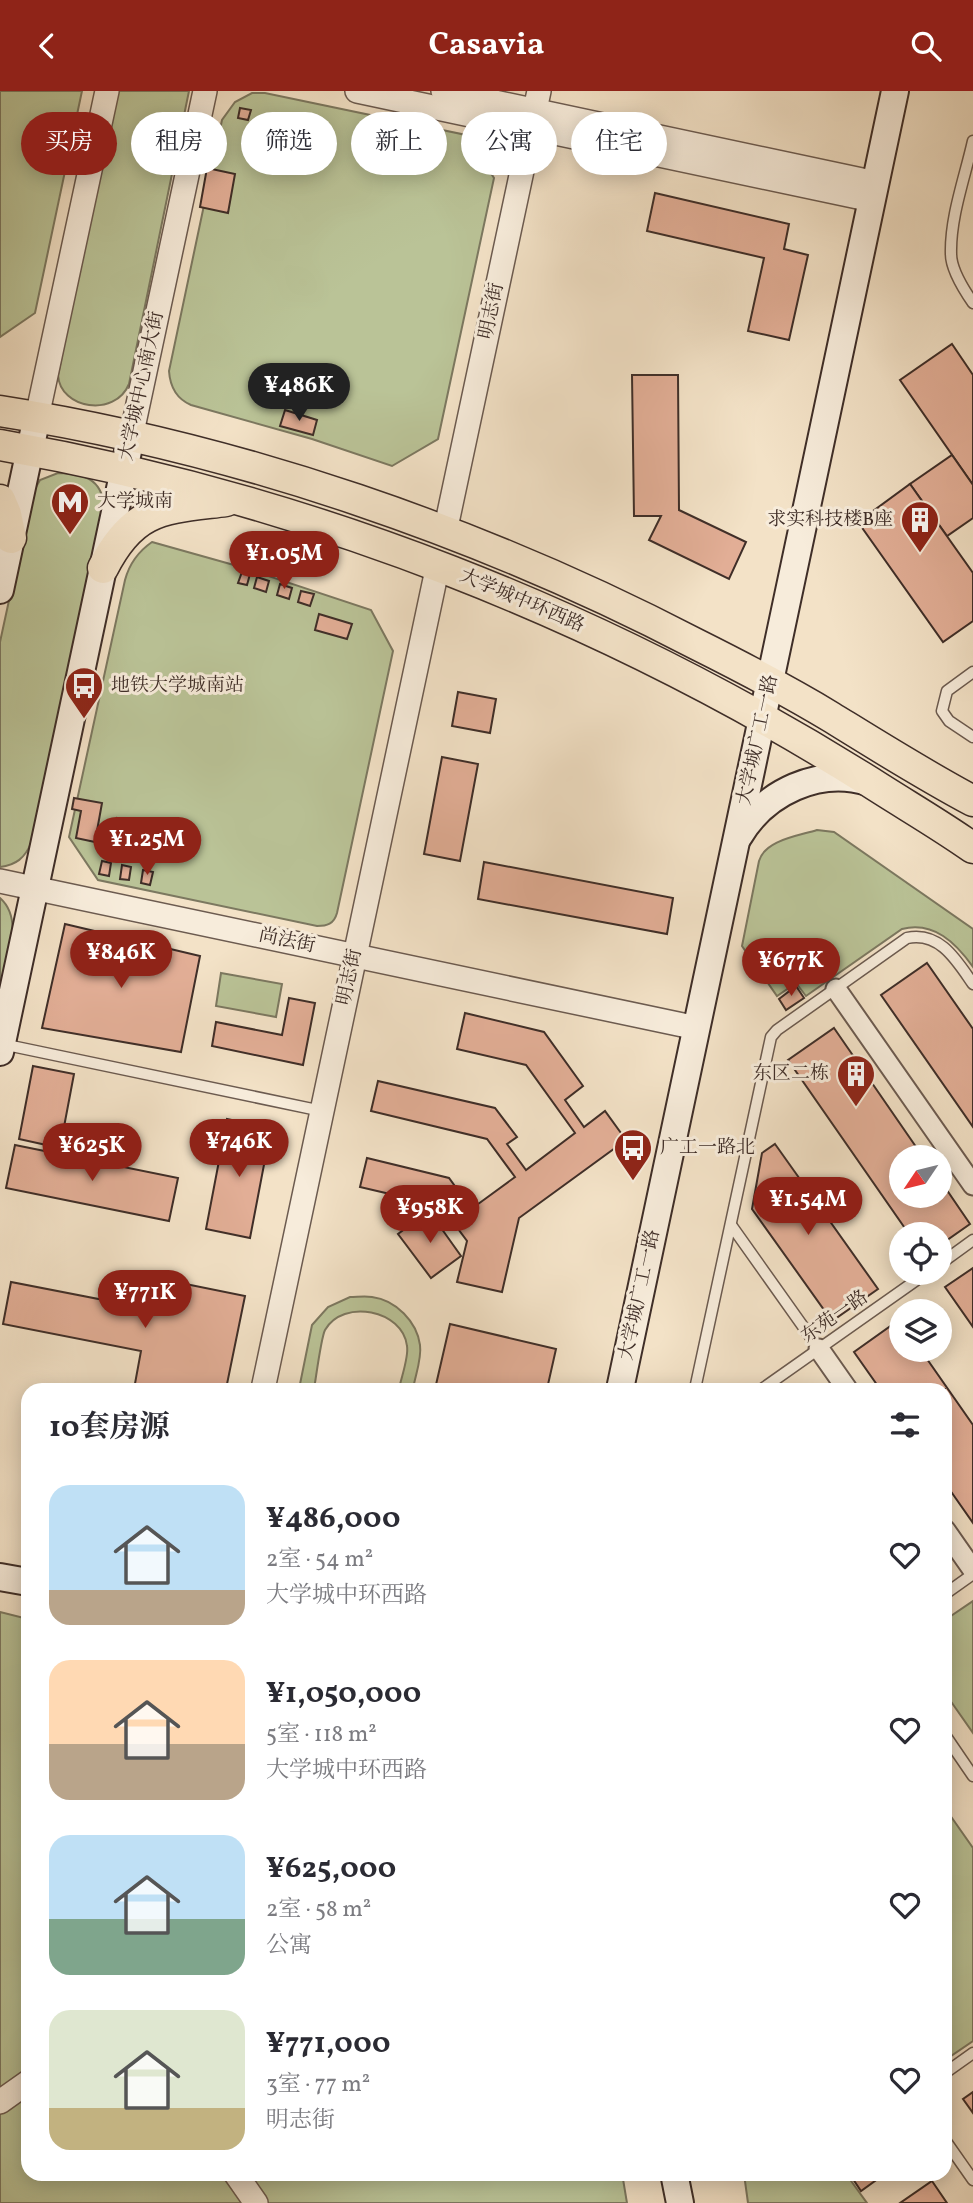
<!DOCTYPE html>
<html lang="zh">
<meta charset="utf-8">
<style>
:root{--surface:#fff;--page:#f7f7f7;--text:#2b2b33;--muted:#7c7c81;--accent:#8f2418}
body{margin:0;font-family:Vollkorn,"Noto Serif SC",serif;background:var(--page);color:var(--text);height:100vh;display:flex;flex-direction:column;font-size:26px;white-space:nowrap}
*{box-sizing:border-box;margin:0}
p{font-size:23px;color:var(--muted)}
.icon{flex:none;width:38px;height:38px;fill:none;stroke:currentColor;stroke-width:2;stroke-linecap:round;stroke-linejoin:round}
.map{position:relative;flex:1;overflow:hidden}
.side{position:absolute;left:21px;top:1292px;width:931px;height:798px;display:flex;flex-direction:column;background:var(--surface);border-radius:21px;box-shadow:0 4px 18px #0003}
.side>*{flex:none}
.top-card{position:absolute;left:21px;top:21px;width:931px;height:63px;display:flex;gap:14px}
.needle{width:46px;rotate:235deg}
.fabs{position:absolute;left:889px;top:1054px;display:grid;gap:14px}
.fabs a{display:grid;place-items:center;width:63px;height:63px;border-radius:50%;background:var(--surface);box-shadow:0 4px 18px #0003;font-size:35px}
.price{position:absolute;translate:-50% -60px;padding:0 16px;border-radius:24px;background:var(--accent);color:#fff;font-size:23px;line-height:46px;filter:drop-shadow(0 2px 4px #0008)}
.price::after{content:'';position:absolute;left:50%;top:42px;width:21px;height:16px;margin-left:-10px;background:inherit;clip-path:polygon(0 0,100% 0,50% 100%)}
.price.on{background:#222;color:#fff}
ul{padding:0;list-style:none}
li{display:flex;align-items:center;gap:21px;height:175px;padding:0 28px}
li span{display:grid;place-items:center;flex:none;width:196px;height:140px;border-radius:21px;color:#555}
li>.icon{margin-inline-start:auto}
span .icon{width:84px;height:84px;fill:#fffc;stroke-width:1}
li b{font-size:30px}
h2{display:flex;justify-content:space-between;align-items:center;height:84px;padding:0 28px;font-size:30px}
.pill{padding:0 24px;border-radius:32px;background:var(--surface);box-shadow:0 4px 18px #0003;font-size:24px;line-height:63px}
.pill.on{background:var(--accent);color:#fff}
header{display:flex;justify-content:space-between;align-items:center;height:91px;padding:0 28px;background:var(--accent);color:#fff;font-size:32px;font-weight:700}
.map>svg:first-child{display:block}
.green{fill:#bac397;stroke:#7c7860;stroke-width:2}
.building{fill:#e2ae96;stroke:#3f2e28;stroke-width:2}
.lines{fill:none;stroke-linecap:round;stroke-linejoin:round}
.service-casing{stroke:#6c5b50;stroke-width:13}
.minor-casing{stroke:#6c5b50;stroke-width:23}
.tertiary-casing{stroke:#6c5b50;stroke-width:26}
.secondary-casing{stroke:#3f2e28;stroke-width:30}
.primary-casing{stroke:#3f2e28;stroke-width:33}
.service{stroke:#f7ecdb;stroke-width:10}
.minor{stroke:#f7ecdb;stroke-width:19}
.tertiary{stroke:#f7ecdb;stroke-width:23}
.secondary{stroke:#f7ecdb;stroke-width:26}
.primary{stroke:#f3e2c7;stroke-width:30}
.labels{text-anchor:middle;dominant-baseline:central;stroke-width:6;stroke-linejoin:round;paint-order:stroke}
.street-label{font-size:19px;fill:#3f2e28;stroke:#f7ecdb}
.poi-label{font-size:19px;fill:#3f2e28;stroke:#f7ecdb;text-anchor:start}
</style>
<header><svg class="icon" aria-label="back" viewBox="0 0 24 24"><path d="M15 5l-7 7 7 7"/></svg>Casavia<svg class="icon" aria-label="search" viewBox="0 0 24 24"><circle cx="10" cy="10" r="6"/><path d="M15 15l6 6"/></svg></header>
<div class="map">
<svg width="973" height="2112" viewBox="0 0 973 2112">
<rect width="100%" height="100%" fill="#f3e2c7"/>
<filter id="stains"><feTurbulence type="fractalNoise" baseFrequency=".00286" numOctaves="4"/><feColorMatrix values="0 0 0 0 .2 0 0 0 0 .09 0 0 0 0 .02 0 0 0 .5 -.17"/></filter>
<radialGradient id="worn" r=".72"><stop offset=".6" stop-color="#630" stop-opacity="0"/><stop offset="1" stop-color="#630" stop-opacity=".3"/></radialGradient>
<g class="green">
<path d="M0,0H82L35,222L0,246Z"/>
<path d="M115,0H189L129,293C115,327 60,318 58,284Z"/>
<path d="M252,2H265L466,44L494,87L438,348L392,375L312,348L191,314C177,308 170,295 169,280L222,29L235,11Z"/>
<path d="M58,382C83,382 102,388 104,415L31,752C25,767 16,774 0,776V551L32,403L40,389Z"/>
<path d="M152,451L241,476L371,519L393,560L337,822C334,833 327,835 317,835L98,789L69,746L125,489C129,474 139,460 152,451Z"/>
<path d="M817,739L834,741L973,838V876C956,852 934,830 902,838L806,905L796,892L777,905L742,855L759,770C765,749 798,745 817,739Z"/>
<path d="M0,807C25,829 6,870 0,898Z"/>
<path d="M221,882L282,893L276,926L216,915Z"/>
<path d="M350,1206C357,1206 365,1205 372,1206C396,1209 417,1231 420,1254C422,1268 415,1285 413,1298H399C401,1287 409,1266 407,1255C403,1219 343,1207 325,1239C321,1247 316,1287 314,1298H299L312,1234L328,1216Z"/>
<path d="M973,1510V1642L945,1602V1529Z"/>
<path d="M0,1521L28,1528V2082H622L627,2112H0Z"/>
<path d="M945,1717L973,1757V1950L945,1969Z"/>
<path d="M744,2083H846L867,2112H748Z"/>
</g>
<g class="building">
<path d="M240,17L251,19L248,29L238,27Z"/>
<path d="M207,77L235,83L228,122L200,116Z"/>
<path d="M655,102L789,133L784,158L808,164L789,249L748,240L764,167L647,140Z"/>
<path d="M952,253L973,284V394L900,289Z"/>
<path d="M632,284H678L679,419L746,451L729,488L649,449L661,425H634Z"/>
<path d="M285,319L317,329L313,344L280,335Z"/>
<path d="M952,364L973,394V427L947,445L910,393Z"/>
<path d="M910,393L973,482V530L943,551L858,431Z"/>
<path d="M242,481L250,483L247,494L238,492Z"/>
<path d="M257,486L269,490L266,501L254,497Z"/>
<path d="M280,493L292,497L289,508L277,504Z"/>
<path d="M301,500L314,503L310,515L298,511Z"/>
<path d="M319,523L352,533L347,548L315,539Z"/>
<path d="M458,601L496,608L490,642L452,635Z"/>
<path d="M442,666L478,673L460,770L424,763Z"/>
<path d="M74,707L102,712L95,751L76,747L81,720L72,718Z"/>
<path d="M117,727L126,729L124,741L114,738Z"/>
<path d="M102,770L111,772L109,785L99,783Z"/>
<path d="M484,771L673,807L667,843L478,808Z"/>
<path d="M122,774L131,776L129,789L120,788Z"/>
<path d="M143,779L153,781L150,794L141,792Z"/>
<path d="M65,833L200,865L181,961L42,937Z"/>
<path d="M927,872L973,938V1036L881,904Z"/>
<path d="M796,895L804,907L786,919L779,908Z"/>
<path d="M289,907L315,912L303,974L212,955L216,931L282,944Z"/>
<path d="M465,922L544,941L583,995L565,1009L584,1036L605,1020L626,1049L519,1127L502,1201L457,1191L467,1150L441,1115L360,1096L367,1067L449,1087L473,1120L474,1116L515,1086L487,1048L371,1020L378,990L495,1017L517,1046L507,1053L526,1079L575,1042L526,974L457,958Z"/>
<path d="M834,937L923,1066H901V1104H940V1089L970,1133L940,1154V1143H909L788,969Z"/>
<path d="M33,975L74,983L60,1057L19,1048Z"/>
<path d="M227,1028L271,1037L250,1147L206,1138Z"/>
<path d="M775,1053L878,1198L832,1230L752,1118L762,1062Z"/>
<path d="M15,1054L178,1087L169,1130L6,1097Z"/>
<path d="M429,1120L461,1165L431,1187L398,1143Z"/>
<path d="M973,1177V1236L945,1196Z"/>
<path d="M156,1187L245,1205L226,1298H134L141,1260L3,1233L11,1191L150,1218Z"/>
<path d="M899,1229L901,1232V1258H920L973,1334V1432L945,1392V1298H880L854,1261Z"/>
<path d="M450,1233L556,1258L547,1298H435Z"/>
<path d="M973,2001V2022L963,2008Z"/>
<path d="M849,2082H886L861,2100Z"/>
<path d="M932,2090L947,2112H900Z"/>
</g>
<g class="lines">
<defs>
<g id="service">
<path d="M973,50C965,86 950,126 951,163C951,179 964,199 973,212"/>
<path d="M973,581L947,600L942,620L949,630L973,646"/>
<path d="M2,953L322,1020"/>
<path d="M731,1134L819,1258"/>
<path d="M940,1173L973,1149"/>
<path d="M695,1298L771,946L777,939L907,847C940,840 957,870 973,893"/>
<path d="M762,1298L928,1181"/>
<path d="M945,1503L973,1483"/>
<path d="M945,1644L973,1685"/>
<path d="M945,1982L973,1962"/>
<path d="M945,2049L973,2089"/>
</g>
<g id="minor">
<path d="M836,898L973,1094"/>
<path d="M819,1258L847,1298"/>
<path d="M945,1439L973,1479"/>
</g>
<g id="tertiary">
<path d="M357,0L872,109"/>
<path d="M443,0L876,92"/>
<path d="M37,326L107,0"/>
<path d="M131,346L205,0"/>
<path d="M445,441L539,0"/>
<path d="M0,790L697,937"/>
<path d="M263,1298L438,474"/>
<path d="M0,2011L28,1991"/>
<path d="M235,2082L256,2112"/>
</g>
<g id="secondary">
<path d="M0,499L37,326"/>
<path d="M739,745C765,701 819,676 868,691"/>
<path d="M0,961L131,346"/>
<path d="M620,1298L895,0"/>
<path d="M0,1486L28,1491"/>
<path d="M674,2082L680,2112"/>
</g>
<g id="primary">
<path d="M0,320C238,357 483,442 696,553C742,576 788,600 831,626C878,655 924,684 973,710"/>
<path d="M0,354C309,408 604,524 870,691C904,713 939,733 973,757"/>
<path d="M0,409L6,423L11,447"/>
<path d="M103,477C134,416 164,418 226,410"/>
</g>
</defs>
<use href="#service" class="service-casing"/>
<use href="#minor" class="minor-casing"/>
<use href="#tertiary" class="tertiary-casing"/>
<use href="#secondary" class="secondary-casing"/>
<use href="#primary" class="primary-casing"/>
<use href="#service" class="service"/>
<use href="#minor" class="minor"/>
<use href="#tertiary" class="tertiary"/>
<use href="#secondary" class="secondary"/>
<use href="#primary" class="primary"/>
</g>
<defs>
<symbol id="metro-pin" viewBox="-11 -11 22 30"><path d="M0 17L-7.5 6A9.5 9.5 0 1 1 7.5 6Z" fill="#8f2418" stroke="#f7ecdb"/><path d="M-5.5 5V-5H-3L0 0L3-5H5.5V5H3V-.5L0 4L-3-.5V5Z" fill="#fff"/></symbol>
<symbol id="building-pin" viewBox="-11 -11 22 30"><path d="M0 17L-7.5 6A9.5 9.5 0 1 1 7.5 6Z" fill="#8f2418" stroke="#f7ecdb"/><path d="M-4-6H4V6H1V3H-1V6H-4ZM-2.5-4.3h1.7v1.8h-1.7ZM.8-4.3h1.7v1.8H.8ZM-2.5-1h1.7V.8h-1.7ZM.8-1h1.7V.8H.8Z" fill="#fff"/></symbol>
<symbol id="bus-pin" viewBox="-11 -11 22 30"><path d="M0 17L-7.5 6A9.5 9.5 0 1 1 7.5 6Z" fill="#8f2418" stroke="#f7ecdb"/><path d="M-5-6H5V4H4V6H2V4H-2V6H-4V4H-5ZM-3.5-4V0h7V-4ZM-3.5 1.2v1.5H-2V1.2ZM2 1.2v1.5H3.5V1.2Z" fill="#fff"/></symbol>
</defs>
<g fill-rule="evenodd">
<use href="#metro-pin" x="48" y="389" width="44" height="60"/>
<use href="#building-pin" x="898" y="407" width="44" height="60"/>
<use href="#bus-pin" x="62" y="573" width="44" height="60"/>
<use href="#building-pin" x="834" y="961" width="44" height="60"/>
<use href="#bus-pin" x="611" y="1035" width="44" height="60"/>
</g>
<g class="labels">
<g class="street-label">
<text transform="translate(492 220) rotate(-78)">明志街</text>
<text transform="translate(142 295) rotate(-78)">大学城中心南大街</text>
<text transform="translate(522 510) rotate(23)">大学城中环西路</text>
<text transform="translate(758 649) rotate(-78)">大学城广工一路</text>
<text transform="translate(287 850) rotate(12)">尚法街</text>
<text transform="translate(350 886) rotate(-78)">明志街</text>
<text transform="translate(640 1204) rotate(-78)">大学城广工一路</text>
<text transform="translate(835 1226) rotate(-35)">东苑一路</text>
</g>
<g class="poi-label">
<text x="97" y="411">大学城南</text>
<text x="893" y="429" text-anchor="end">求实科技楼B座</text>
<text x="111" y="595">地铁大学城南站</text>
<text x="829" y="983" text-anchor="end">东区二栋</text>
<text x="660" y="1057">广工一路北</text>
</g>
</g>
<rect width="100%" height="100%" filter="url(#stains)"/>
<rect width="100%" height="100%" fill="url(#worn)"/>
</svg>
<div class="fabs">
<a><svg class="needle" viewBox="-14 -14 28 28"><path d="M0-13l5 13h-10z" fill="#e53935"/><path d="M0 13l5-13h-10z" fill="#7c7c81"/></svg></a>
<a><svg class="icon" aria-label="locate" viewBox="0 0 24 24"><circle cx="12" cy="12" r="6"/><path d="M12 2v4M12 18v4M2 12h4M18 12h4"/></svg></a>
<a><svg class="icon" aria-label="layers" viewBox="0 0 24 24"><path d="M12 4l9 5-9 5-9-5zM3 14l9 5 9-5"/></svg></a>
</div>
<b class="price on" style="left:299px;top:332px">¥486K</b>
<b class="price" style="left:284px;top:500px">¥1.05M</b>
<b class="price" style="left:147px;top:786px">¥1.25M</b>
<b class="price" style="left:121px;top:899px">¥846K</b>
<b class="price" style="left:791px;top:907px">¥677K</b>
<b class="price" style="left:239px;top:1088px">¥746K</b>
<b class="price" style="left:92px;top:1092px">¥625K</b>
<b class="price" style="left:808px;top:1146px">¥1.54M</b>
<b class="price" style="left:430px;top:1154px">¥958K</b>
<b class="price" style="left:145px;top:1239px">¥771K</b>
<div class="top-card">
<a class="pill on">买房</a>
<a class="pill">租房</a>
<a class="pill">筛选</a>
<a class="pill">新上</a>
<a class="pill">公寓</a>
<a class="pill">住宅</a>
</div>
<section class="side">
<h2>10套房源<svg class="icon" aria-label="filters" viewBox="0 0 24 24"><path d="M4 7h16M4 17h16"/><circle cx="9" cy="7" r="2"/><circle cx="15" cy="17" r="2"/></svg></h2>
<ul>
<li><span style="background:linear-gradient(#bfe0f5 75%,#b9a48a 0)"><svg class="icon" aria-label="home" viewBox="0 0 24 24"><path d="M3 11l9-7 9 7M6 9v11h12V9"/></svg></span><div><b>¥486,000</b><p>2室 · 54 m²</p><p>大学城中环西路</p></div><svg class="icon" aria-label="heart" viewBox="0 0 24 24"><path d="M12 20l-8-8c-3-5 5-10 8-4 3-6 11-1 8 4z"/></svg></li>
<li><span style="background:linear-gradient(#ffd9b3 60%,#b9a48a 0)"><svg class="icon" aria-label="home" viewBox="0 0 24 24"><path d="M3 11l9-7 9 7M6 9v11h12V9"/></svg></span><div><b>¥1,050,000</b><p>5室 · 118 m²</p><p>大学城中环西路</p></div><svg class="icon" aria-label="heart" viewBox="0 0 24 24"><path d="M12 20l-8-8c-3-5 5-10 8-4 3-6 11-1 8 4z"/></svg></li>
<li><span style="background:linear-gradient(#bfe0f5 60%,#7fa58c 0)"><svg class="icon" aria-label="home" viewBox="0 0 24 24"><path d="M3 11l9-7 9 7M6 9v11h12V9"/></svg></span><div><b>¥625,000</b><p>2室 · 58 m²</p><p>公寓</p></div><svg class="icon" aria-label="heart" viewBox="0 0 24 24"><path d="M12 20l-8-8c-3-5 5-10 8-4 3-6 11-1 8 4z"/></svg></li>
<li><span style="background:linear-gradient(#dfe7d0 70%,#c2b280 0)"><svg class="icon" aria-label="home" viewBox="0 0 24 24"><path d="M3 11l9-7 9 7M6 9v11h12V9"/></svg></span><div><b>¥771,000</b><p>3室 · 77 m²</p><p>明志街</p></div><svg class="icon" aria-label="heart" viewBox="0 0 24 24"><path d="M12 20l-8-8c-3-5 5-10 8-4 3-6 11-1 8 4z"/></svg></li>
</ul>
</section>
</div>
